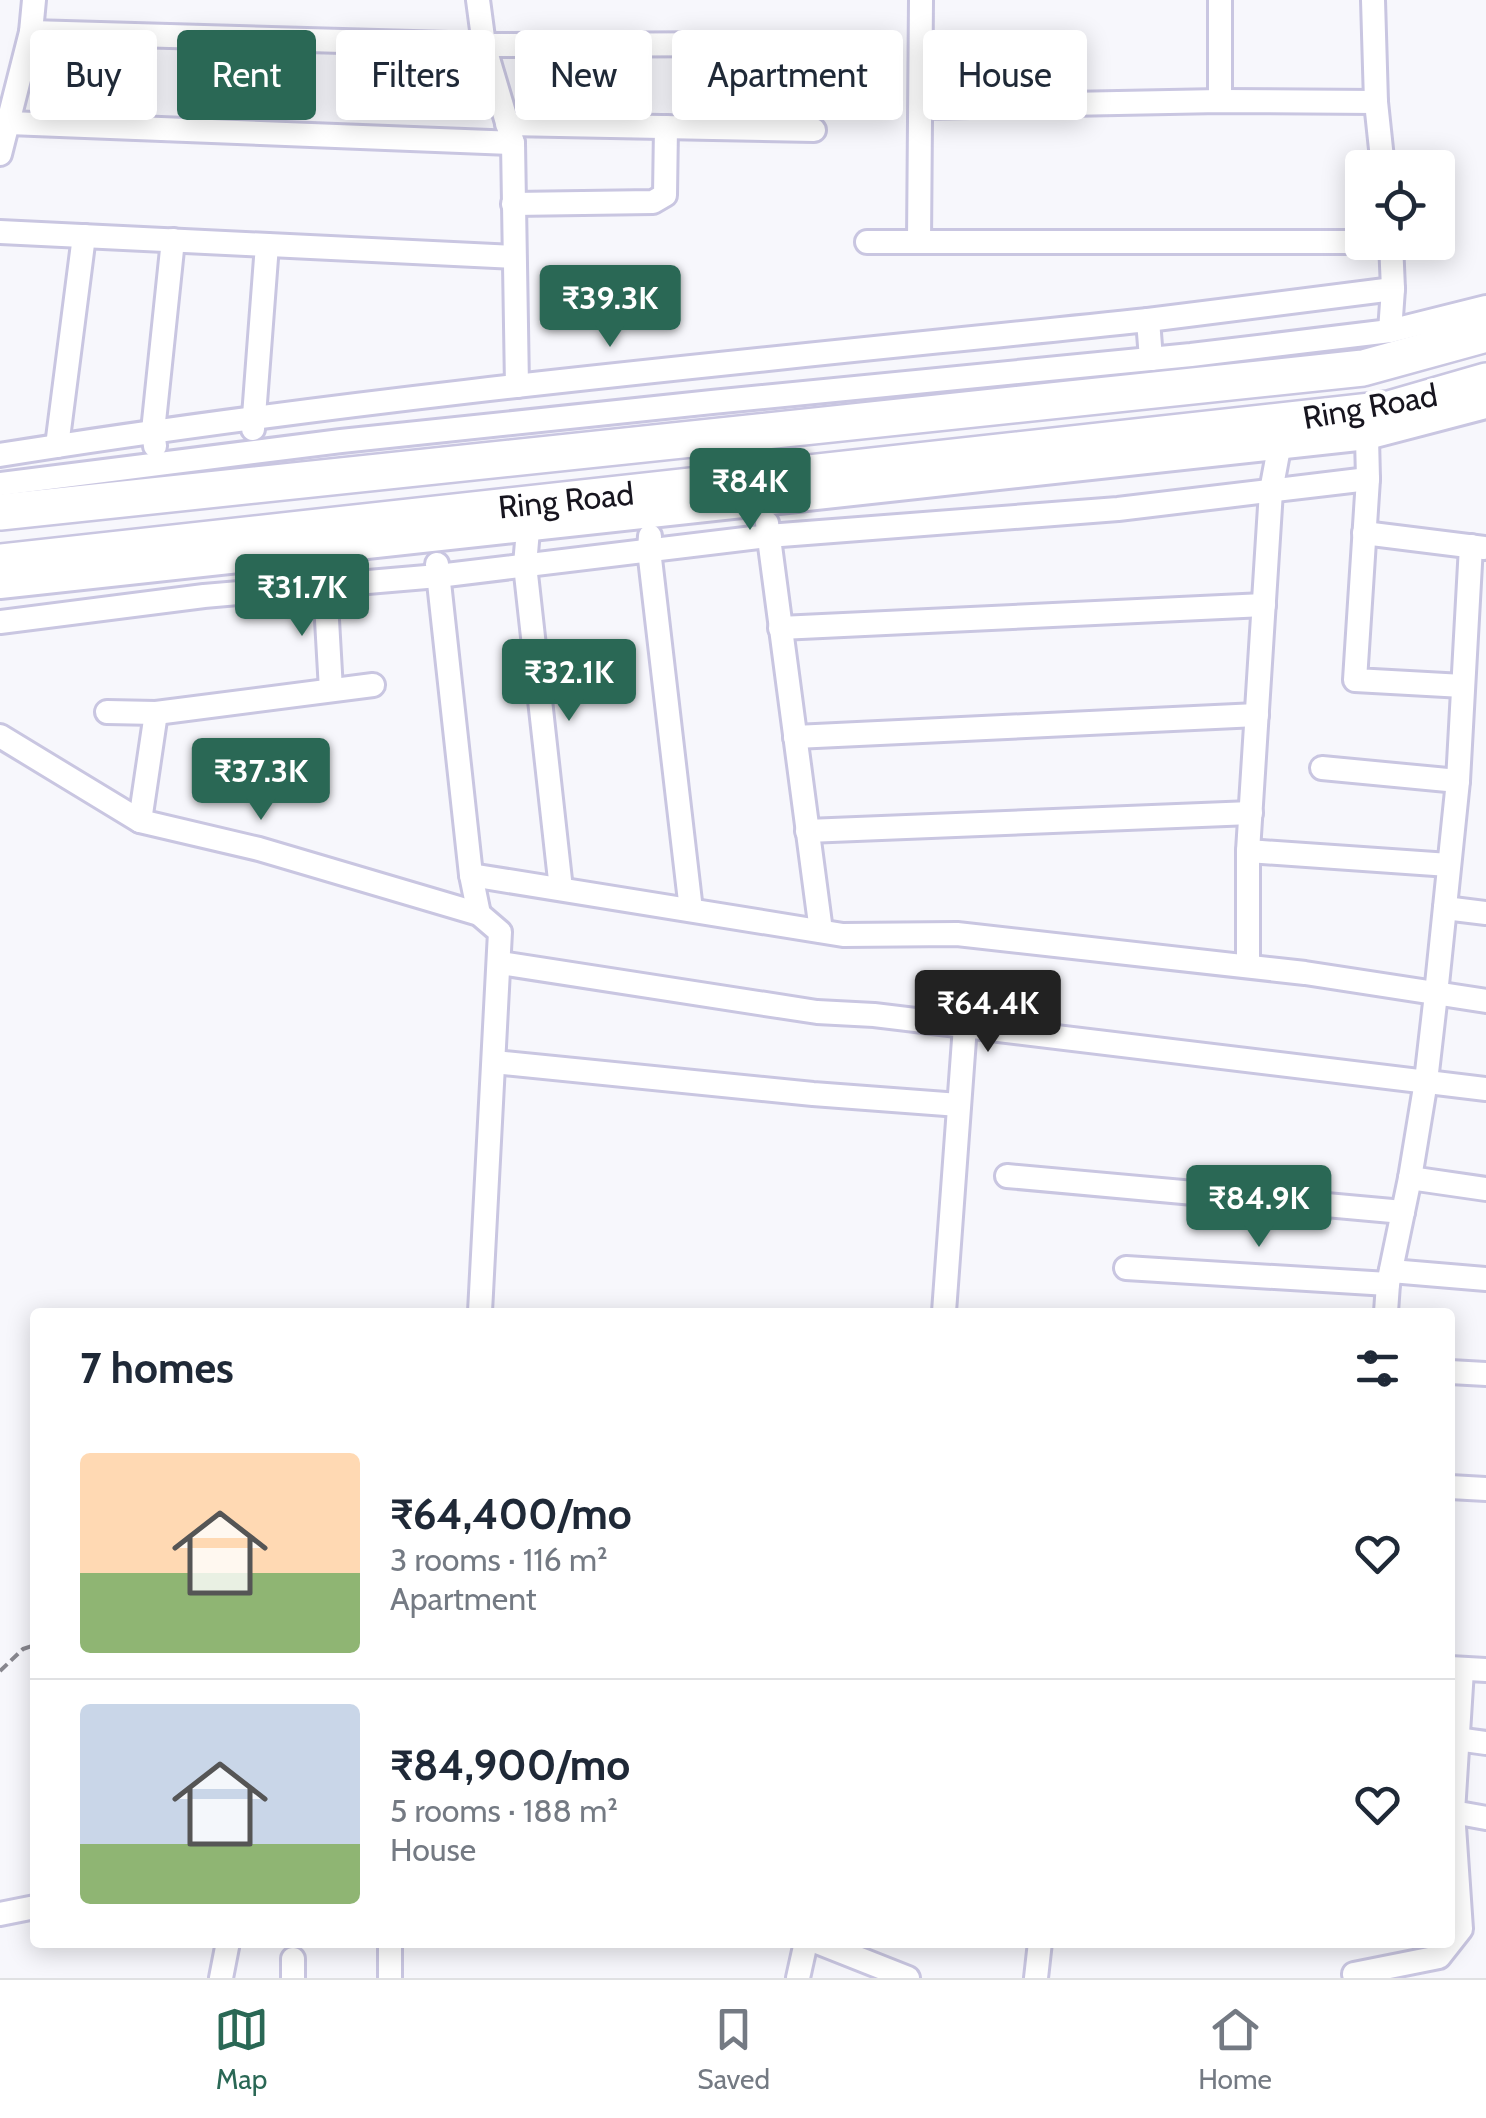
<!DOCTYPE html>
<meta charset="utf-8">
<style>
:root{--surface:#fff;--page:#f6f6f7;--text:#1f2937;--muted:#747a83;--line:#e0e1e3;--accent:#2a6855}
body{margin:0;font-family:Cabin,sans-serif;background:var(--page);color:var(--text);height:100vh;display:flex;flex-direction:column;font-size:38px;white-space:nowrap}
*{box-sizing:border-box;margin:0}
p{font-size:32px;color:var(--muted)}
.icon{flex:none;width:55px;height:55px;fill:none;stroke:currentColor;stroke-width:2;stroke-linecap:round;stroke-linejoin:round}
.map{position:relative;flex:1;overflow:hidden}
.drawer{position:absolute;left:30px;top:1308px;width:1425px;height:640px;display:flex;flex-direction:column;background:var(--surface);border-radius:10px;box-shadow:0 5px 25px #0003}
.drawer>*{flex:none}
.guide{position:absolute;left:30px;top:30px;width:1428px;height:90px;display:flex;gap:20px}
.buttons{position:absolute;left:1345px;top:150px;display:grid;gap:20px}
.buttons a{display:grid;place-items:center;width:110px;height:110px;border-radius:10px;background:var(--surface);box-shadow:0 5px 25px #0003;font-size:50px}
.price{position:absolute;translate:-50% -85px;padding:0 22px;border-radius:10px;background:var(--accent);color:#fff;font-size:32px;line-height:65px;filter:drop-shadow(0 2px 5px #0008)}
.price::after{content:'';position:absolute;left:50%;top:60px;width:30px;height:22px;margin-left:-15px;background:inherit;clip-path:polygon(0 0,100% 0,50% 100%)}
.price.active{background:#222;color:#fff}
ul{padding:0;list-style:none}
li{display:flex;align-items:center;gap:30px;height:250px;padding:0 50px}
li+li{border-top:2px solid var(--line)}
li span{display:grid;place-items:center;flex:none;width:280px;height:200px;border-radius:10px;color:#555}
li>.icon{margin-inline-start:auto}
span .icon{width:120px;height:120px;fill:#fffc;stroke-width:1}
li b{font-size:42px}
h2{display:flex;justify-content:space-between;align-items:center;height:120px;padding:0 50px;font-size:42px}
.tag{padding:0 35px;border-radius:10px;background:var(--surface);box-shadow:0 5px 25px #0003;font-size:35px;line-height:90px}
.tag.active{background:var(--accent);color:#fff}
.dock{display:flex;justify-content:space-around;align-items:center;height:140px;border-top:2px solid var(--line);background:var(--surface);font-size:28px;color:var(--muted)}
.dock a{display:grid;justify-items:center;gap:5px}
.dock .active{color:var(--accent)}
.map>svg:first-child{display:block}
.lines{fill:none;stroke-linecap:round;stroke-linejoin:round}
.minor-casing{stroke:#c9c6e1;stroke-width:28}
.highway-casing{stroke:#c9c6e1;stroke-width:40}
.path{stroke:#88878f;stroke-width:4;stroke-dasharray:10 5;stroke-linecap:butt}
.minor{stroke:#fff;stroke-width:22}
.highway{stroke:#fff;stroke-width:35}
.labels{text-anchor:middle;dominant-baseline:central;stroke-width:8;stroke-linejoin:round;paint-order:stroke}
.street-label{font-size:32px;fill:#17151f;stroke:#fff}
</style>
<div class="map">
<svg width="1486" height="1978" viewBox="0 0 1486 1978">
<rect width="100%" height="100%" fill="#f7f7fc"/>
<g class="lines">
<defs>
<g id="minor">
<path d="M478,0L484,45L803,44"/>
<path d="M1220,0V101"/>
<path d="M1373,0L1376,102L1383,168"/>
<path d="M31,32L34,0"/>
<path d="M922,107L1220,101L1376,102"/>
<path d="M9,123L513,143"/>
<path d="M507,124L814,130"/>
<path d="M0,154L31,32L484,45L513,143L517,386"/>
<path d="M513,204L653,202L665,195L666,127"/>
<path d="M0,232L514,257"/>
<path d="M919,241L921,0"/>
<path d="M867,242H1362"/>
<path d="M1148,320L1393,289"/>
<path d="M1390,331L1393,289L1391,242"/>
<path d="M253,429L267,245"/>
<path d="M1367,438L1368,479L1355,680L1463,686"/>
<path d="M57,446L84,236"/>
<path d="M155,446L153,431L173,240"/>
<path d="M0,455C380,394 765,360 1148,320L1151,359"/>
<path d="M0,484L341,441L712,402L1191,355L1390,331L1486,307"/>
<path d="M767,523L821,931"/>
<path d="M528,530L525,565L561,889"/>
<path d="M1364,533L1484,548"/>
<path d="M650,536L649,550L691,910"/>
<path d="M437,564L471,875L479,914"/>
<path d="M325,585L331,690"/>
<path d="M0,587L1367,438L1486,407"/>
<path d="M0,622L204,596L438,576L768,536L1118,509L1368,479"/>
<path d="M780,628L1264,605"/>
<path d="M107,712L156,713L373,685"/>
<path d="M0,736L140,821L259,849L479,914L500,932L480,1312"/>
<path d="M795,737L1257,715"/>
<path d="M1322,768L1458,781"/>
<path d="M140,821L156,713"/>
<path d="M807,831L1251,813"/>
<path d="M1248,851L1449,865"/>
<path d="M471,875L843,935L957,934L1305,973L1486,1001"/>
<path d="M1445,908L1486,913"/>
<path d="M500,963L817,1012L874,1015L1486,1089"/>
<path d="M1248,966V851L1271,491L1279,448"/>
<path d="M494,1062L813,1094L959,1105"/>
<path d="M1007,1176L1403,1212"/>
<path d="M1410,1178L1486,1189"/>
<path d="M1126,1268L1388,1284"/>
<path d="M1391,1271L1486,1279"/>
<path d="M944,1312L965,1026"/>
<path d="M1386,1312L1388,1284L1410,1178L1426,1081L1436,994L1458,781L1471,546"/>
<path d="M1450,1372L1486,1374"/>
<path d="M1450,1487L1486,1489"/>
<path d="M1450,1668L1486,1670"/>
<path d="M1457,1739L1486,1743"/>
<path d="M1453,1812L1486,1818"/>
<path d="M0,1914L35,1907"/>
<path d="M390,1942V1978"/>
<path d="M817,1942L908,1978"/>
<path d="M293,1959V1978"/>
<path d="M221,1978L228,1942"/>
<path d="M798,1978L806,1942"/>
<path d="M1036,1978L1040,1942"/>
<path d="M1355,1978L1354,1974L1439,1957L1461,1929L1453,1812L1462,1670"/>
</g>
<g id="highway">
<path d="M0,512L1363,368L1486,334"/>
<path d="M0,562L1389,409L1486,381"/>
</g>
</defs>
<use href="#minor" class="minor-casing"/>
<use href="#highway" class="highway-casing"/>
<path class="path" d="M0,1671L23,1649L35,1645"/>
<use href="#minor" class="minor"/>
<use href="#highway" class="highway"/>
</g>
<g class="labels">
<g class="street-label">
<text transform="translate(1370 406) rotate(-10)">Ring Road</text>
<text transform="translate(566 500) rotate(-6)">Ring Road</text>
</g>
</g>
</svg>
<div class="buttons">
<a><svg class="icon" aria-label="locate" viewBox="0 0 24 24"><circle cx="12" cy="12" r="6"/><path d="M12 2v4M12 18v4M2 12h4M18 12h4"/></svg></a>
</div>
<b class="price" style="left:610px;top:350px">₹39.3K</b>
<b class="price" style="left:750px;top:533px">₹84K</b>
<b class="price" style="left:302px;top:639px">₹31.7K</b>
<b class="price" style="left:569px;top:724px">₹32.1K</b>
<b class="price" style="left:261px;top:823px">₹37.3K</b>
<b class="price active" style="left:988px;top:1055px">₹64.4K</b>
<b class="price" style="left:1259px;top:1250px">₹84.9K</b>
<div class="guide">
<a class="tag">Buy</a>
<a class="tag active">Rent</a>
<a class="tag">Filters</a>
<a class="tag">New</a>
<a class="tag">Apartment</a>
<a class="tag">House</a>
</div>
<section class="drawer">
<h2>7 homes<svg class="icon" aria-label="filters" viewBox="0 0 24 24"><path d="M4 7h16M4 17h16"/><circle cx="9" cy="7" r="2"/><circle cx="15" cy="17" r="2"/></svg></h2>
<ul>
<li><span style="background:linear-gradient(#ffd9b3 60%,#8fb573 0)"><svg class="icon" aria-label="home" viewBox="0 0 24 24"><path d="M3 11l9-7 9 7M6 9v11h12V9"/></svg></span><div><b>₹64,400/mo</b><p>3 rooms · 116 m²</p><p>Apartment</p></div><svg class="icon" aria-label="heart" viewBox="0 0 24 24"><path d="M12 20l-8-8c-3-5 5-10 8-4 3-6 11-1 8 4z"/></svg></li>
<li><span style="background:linear-gradient(#c9d6e8 70%,#8fb573 0)"><svg class="icon" aria-label="home" viewBox="0 0 24 24"><path d="M3 11l9-7 9 7M6 9v11h12V9"/></svg></span><div><b>₹84,900/mo</b><p>5 rooms · 188 m²</p><p>House</p></div><svg class="icon" aria-label="heart" viewBox="0 0 24 24"><path d="M12 20l-8-8c-3-5 5-10 8-4 3-6 11-1 8 4z"/></svg></li>
</ul>
</section>
</div>
<nav class="dock">
<a class="active"><svg class="icon" aria-label="map" viewBox="0 0 24 24"><path d="M3 6l6-2 6 2 6-2v14l-6 2-6-2-6 2zM9 4v14M15 6v14"/></svg>Map</a>
<a><svg class="icon" aria-label="saved" viewBox="0 0 24 24"><path d="M7 4h10v16l-5-4-5 4z"/></svg>Saved</a>
<a><svg class="icon" aria-label="home" viewBox="0 0 24 24"><path d="M3 11l9-7 9 7M6 9v11h12V9"/></svg>Home</a>
</nav>
